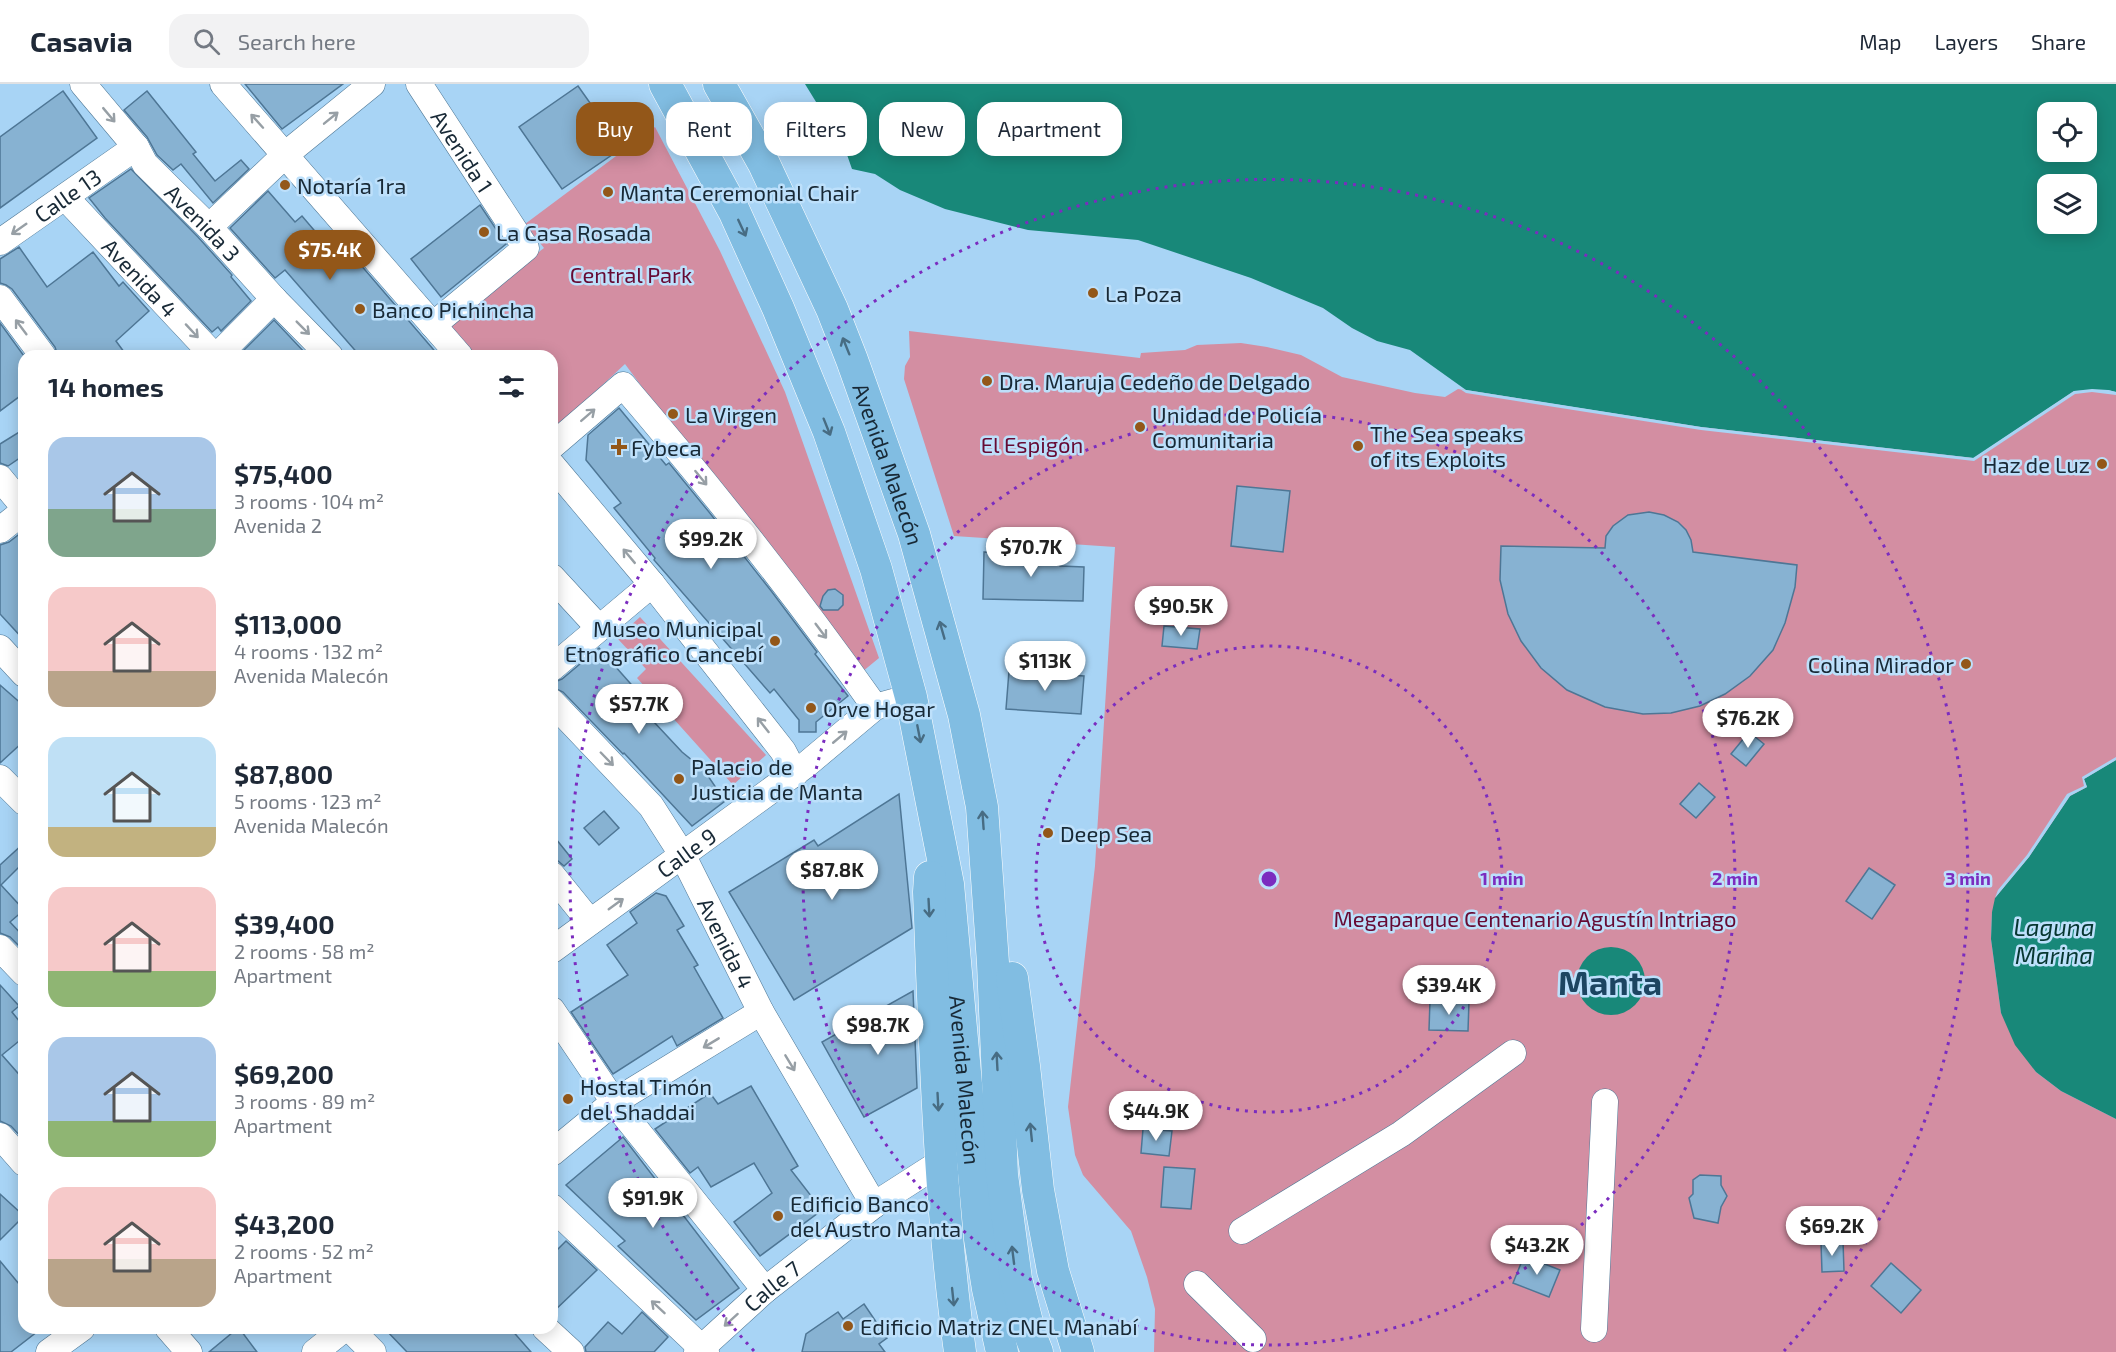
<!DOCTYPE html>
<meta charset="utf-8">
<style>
:root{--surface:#fff;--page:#f2f2f3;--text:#1f2937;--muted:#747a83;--line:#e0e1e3;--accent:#935719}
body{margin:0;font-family:"Exo 2",sans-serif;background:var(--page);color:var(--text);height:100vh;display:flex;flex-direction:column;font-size:22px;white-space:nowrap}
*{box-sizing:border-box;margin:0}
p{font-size:20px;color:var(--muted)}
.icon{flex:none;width:33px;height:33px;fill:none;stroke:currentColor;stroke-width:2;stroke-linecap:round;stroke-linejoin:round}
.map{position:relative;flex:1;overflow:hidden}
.details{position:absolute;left:18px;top:266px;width:540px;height:984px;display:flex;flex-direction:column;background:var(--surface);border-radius:18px;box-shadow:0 3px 15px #0003}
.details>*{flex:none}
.guide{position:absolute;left:576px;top:18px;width:570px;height:54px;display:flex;gap:12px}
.controls{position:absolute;left:2037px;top:18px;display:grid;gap:12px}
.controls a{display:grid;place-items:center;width:60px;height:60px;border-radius:12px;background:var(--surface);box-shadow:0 3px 15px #0003;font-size:30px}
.price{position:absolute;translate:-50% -51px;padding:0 14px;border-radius:21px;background:#fff;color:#222;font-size:20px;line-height:39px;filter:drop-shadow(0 2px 3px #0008)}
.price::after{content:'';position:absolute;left:50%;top:36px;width:18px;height:14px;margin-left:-9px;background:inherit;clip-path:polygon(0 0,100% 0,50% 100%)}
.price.on{background:var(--accent);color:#fff}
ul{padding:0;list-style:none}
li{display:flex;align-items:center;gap:18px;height:150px;padding:0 30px}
li span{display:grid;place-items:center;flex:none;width:168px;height:120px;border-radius:18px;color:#555}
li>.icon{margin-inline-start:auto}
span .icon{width:72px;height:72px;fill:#fffc;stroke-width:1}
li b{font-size:26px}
h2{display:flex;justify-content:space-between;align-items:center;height:72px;padding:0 30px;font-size:26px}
.chip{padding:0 21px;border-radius:18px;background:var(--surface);box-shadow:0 3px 15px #0003;font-size:21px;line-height:54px}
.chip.on{background:var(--accent);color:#fff}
header{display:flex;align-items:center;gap:36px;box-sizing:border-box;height:84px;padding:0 30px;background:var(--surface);border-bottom:2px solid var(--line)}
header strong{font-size:28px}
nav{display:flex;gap:33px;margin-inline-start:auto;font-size:21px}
.search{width:420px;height:54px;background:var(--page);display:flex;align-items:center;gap:15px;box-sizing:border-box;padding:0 21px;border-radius:18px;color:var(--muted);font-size:22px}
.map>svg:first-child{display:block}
.green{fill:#d38ea2}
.water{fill:#188879;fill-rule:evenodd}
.pier{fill:#a8d4f5}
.building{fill:#87b2d2;stroke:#4e7695;stroke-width:1.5}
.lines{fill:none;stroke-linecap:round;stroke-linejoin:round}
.minor-casing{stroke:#4f7896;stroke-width:27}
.major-casing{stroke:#fff;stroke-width:33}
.minor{stroke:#fff;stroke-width:26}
.major{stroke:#81bde2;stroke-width:32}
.oneway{stroke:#979fa5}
.oneway2{stroke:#476c83}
.ring{fill:none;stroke:#7b2cbf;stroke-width:3;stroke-dasharray:3 6}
.poi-dot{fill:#935719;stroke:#bde0fb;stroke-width:2}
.labels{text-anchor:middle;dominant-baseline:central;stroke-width:5;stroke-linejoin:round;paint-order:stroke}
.street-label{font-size:22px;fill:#182936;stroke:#bde0fb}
.poi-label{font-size:22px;fill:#182936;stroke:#bde0fb;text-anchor:start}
.park-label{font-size:22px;fill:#660a33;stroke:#bde0fb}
.water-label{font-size:24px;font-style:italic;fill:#073731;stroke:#bde0fb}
.town-label{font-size:34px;font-weight:bold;fill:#1c4561;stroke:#bde0fb}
.centre{fill:#7b2cbf;stroke:#bde0fb;stroke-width:3}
.ring-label{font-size:18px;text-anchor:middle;font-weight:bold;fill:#7b2cbf;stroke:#bde0fb;stroke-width:5;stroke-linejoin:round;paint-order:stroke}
</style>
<header>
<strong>Casavia</strong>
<div class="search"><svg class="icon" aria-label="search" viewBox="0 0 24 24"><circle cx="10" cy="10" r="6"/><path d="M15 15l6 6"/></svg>Search here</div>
<nav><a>Map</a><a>Layers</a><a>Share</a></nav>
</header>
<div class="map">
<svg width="2116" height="1268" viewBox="0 0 2116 1268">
<rect width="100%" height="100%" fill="#a8d4f5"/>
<g class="green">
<path d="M655,43L720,167L785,308L879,574L862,588L731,423L625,280L552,348V272L469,271L443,241L544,164L525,140Z"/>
<path d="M909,247L1140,274L1141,269L1185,266L1197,261L1241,259L1267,263L1301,271L1342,293L1415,309L1445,313L1458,305L1466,306L1701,343L1973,374L2074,307L2116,308V676L2084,695L2087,703L1992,828L1991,855L2001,929L2036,988L2061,1007L2116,1035V1268H1154L1155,1225L1147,1193L1131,1147L1083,1091L1075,1071L1068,1023L1095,782L1115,463L954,452L904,295L905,282L910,273Z"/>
<path d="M640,533L766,671L733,701L637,594L646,585L617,554Z"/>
</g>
<g class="water">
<path d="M805,0H2116V308L2108,306L2074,307L1974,374L1701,343L1466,306L1410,266L1377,257L1352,244L1323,224L1251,194L1138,156L1028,146L945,125L900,106L875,90L852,85L845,65ZM2048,28H2086V68H2048ZM2048,100H2086V140H2048Z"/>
<path d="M2116,676V1035L2061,1007L2036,988L2015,961L2001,929L1991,855L1992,828L1995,814L2029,773L2070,712L2087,703L2084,695Z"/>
<circle cx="1611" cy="897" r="34"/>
</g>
<g class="pier">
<path d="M1460,305L1701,343L1973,374L2074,307L2092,305L2108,306L2116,308V311L2092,308L2075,310L1974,377L1701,346L1466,309Z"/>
<path d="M2116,673V676L2084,695L2087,703L2070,712L2029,773L1995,814L1998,806L2027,771L2067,710L2084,702L2082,693Z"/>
</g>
<g class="building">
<path d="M245,0H343L282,45Z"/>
<path d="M578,2L622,64L562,105L519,43Z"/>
<path d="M63,7L97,54L0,124V53Z"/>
<path d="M147,7L196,68L193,70L215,97L241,76L249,85L213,119L181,80L173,86L157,71L147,53L124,26Z"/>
<path d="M131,85L198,153L232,191L231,193L251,217L221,247L218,243L212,248L105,134L89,114Z"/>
<path d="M268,107L295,138L302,132L325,159L335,151L439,272H360L285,186L275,194L230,144Z"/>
<path d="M480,121L506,160L441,213L411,175Z"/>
<path d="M19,163L47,203L93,168L119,202L123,198L149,227L116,257L127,272H58L55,263L12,205L6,201L0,199V175Z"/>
<path d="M274,236L308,272H241L240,270Z"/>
<path d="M0,239L24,272V309L0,327Z"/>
<path d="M619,324L666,381L669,379L709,428L772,508L817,568L815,570L848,612L816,638V648H799V636L774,605L770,609L654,476L655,474L614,424L621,419L586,376L588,351Z"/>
<path d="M24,345V371L8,382L0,379V360Z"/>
<path d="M1237,402L1290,407L1283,468L1231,462Z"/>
<path d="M1649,428L1664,431L1678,438L1686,446L1691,456L1693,468L1797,481L1795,503L1785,539L1773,566L1750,592L1725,610L1700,622L1671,629L1643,630L1605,623L1567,606L1541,584L1521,557L1508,530L1500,496L1501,462L1605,464L1606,452L1613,442L1628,431Z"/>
<path d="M22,448L24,450V556L0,530V461L9,458Z"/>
<path d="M984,468L1060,471V482L1084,483L1083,517L983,515Z"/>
<path d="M835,505L843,511V521L838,526H823L820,522L823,512L828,506Z"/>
<path d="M1164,542L1200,545L1197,565L1162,562Z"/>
<path d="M599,564L660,633L654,638L682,668L704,686L725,717L692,742L624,669L623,670L563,608L552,603V599L562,595Z"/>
<path d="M1009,587L1084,592L1081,630L1006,625Z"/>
<path d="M0,601L24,622V657L0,679Z"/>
<path d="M1749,648L1764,660L1746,682L1731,670Z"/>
<path d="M1699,699L1715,713L1696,734L1680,720Z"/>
<path d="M899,710L912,844L794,916L729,808L814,756L818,762Z"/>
<path d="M604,727L619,744L599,761L584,744Z"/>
<path d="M552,750L572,775L564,782L558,777L552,776Z"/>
<path d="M24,759V778L1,801L24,826L10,838L24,853V867L10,853L0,849V781Z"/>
<path d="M1869,784L1895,801L1872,835L1846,817Z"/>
<path d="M656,809L666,812L684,842L677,846L698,881L694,883L723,934L677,962L672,952L613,990L571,928L628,891L607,861L637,839L630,828Z"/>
<path d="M0,901L19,922L12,928L24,943V953L2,971L24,996V1056L11,1042L0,1037Z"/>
<path d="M913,907L917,1004L864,1033L822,958Z"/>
<path d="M1430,916L1469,917L1468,947L1429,946Z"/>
<path d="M751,1002L798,1082L791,1086L822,1126L760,1172L734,1138L772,1109L754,1079L711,1103L698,1083L690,1089L655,1045L710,1009L718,1020Z"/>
<path d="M1143,1045L1172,1047L1169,1072L1141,1069Z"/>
<path d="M623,1053L739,1204L696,1236L618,1162L625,1157L566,1101Z"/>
<path d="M1164,1083L1195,1085L1191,1125L1161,1123Z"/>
<path d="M1700,1091L1721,1092V1101L1727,1112L1721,1123L1718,1139L1694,1134L1689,1114L1693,1110V1096Z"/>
<path d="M0,1110L24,1132L0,1156Z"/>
<path d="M566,1157L597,1186L552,1229V1171Z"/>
<path d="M1843,1157L1844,1187L1822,1188L1821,1158Z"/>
<path d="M1524,1172L1560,1186L1549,1213L1513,1199Z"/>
<path d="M0,1177L24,1206V1244H42L11,1268H0Z"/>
<path d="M1891,1179L1921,1206L1901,1229L1871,1202Z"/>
<path d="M864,1220L887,1254L879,1260L885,1268H802L806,1250L838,1228L843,1235Z"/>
<path d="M642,1228L668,1253L654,1268H586L585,1263L608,1238L622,1250Z"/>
<path d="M239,1244L257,1268H209L238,1244Z"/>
<path d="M384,1244H510L531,1268H407Z"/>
</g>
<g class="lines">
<defs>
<g id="minor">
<path id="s1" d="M83,0L136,63L145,80L209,143L274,215L330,272"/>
<path d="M223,0L460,272"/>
<path id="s2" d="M419,0L526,164L433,241"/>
<path id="s3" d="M65,113L214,272"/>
<path d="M209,143L286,70L372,0"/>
<path id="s4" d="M0,158L136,63"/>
<path d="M0,214L43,272"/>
<path d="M217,272L274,215"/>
<path d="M552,362L623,301C712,405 796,511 875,623"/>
<path d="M552,381L652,500L783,667L795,690"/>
<path d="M0,394L24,423"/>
<path d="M0,446L24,427"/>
<path d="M552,493L599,544"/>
<path d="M0,564L24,590"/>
<path d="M552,584L652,500"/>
<path id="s5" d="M552,618L651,722L683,772L761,928L874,1121"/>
<path d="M0,694L24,718"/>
<path d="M552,791L590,838"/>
<path d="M0,864L24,889"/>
<path id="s6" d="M552,866L807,680L875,623L911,613"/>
<path d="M552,926L614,1018L765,1206"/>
<path d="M0,1052L24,1079"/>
<path d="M552,1069L614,1018L761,928"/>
<path d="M552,1123L706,1268"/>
<path d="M1242,1147L1401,1050L1513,969"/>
<path d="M1197,1200L1253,1255"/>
<path d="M168,1244L189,1268"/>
<path d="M349,1244L373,1268"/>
<path d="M545,1244L571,1268"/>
<path d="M1594,1245L1605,1018"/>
<path d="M49,1268L82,1244"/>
<path d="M315,1268L345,1244"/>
<path id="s7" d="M697,1268L765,1206L874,1121L941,1078"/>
</g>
<g id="major">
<path id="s8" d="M665,0L734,127L778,224L829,348L876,485L911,613L948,800L980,1155L988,1205L1002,1268"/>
<path id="s9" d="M719,0L764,80L832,225L852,276L914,450L964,631L982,723L993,879L1002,1091L1016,1195L1030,1250L1037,1268"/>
<path d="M930,793L929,808C935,962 939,1116 960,1268"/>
<path d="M1012,894L1024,982L1038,1106L1053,1187L1078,1268"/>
</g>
</defs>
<use href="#minor" class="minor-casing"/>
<use href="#major" class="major-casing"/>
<use href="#minor" class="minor"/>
<use href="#major" class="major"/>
</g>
<defs><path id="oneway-shaft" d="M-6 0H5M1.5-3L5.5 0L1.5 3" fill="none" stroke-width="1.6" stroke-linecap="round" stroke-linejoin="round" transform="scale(1.5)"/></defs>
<g class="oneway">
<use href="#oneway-shaft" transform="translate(109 31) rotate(50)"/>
<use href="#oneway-shaft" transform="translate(331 34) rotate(-39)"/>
<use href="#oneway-shaft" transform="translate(257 37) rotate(-132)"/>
<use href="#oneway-shaft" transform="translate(19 145) rotate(145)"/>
<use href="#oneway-shaft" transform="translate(21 243) rotate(-127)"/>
<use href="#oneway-shaft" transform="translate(303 244) rotate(45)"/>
<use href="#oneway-shaft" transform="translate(192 247) rotate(47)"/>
<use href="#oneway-shaft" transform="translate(588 331) rotate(-41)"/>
<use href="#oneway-shaft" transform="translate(701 394) rotate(51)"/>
<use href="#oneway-shaft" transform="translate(629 472) rotate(-130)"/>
<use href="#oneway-shaft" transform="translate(821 547) rotate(53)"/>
<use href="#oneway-shaft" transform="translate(763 641) rotate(-128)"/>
<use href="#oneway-shaft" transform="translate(840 653) rotate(-40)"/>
<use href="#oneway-shaft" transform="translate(607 675) rotate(46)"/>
<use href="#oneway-shaft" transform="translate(616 820) rotate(-36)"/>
<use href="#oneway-shaft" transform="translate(711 959) rotate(149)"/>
<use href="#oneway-shaft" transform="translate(790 979) rotate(59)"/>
<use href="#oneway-shaft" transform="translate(658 1223) rotate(-137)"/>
<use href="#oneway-shaft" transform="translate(731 1236) rotate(138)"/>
</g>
<g class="oneway2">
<use href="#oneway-shaft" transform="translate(742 144) rotate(65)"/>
<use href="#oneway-shaft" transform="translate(846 262) rotate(-112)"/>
<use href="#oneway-shaft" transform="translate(827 343) rotate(68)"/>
<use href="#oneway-shaft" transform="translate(942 546) rotate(-106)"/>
<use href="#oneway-shaft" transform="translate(919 650) rotate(79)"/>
<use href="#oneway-shaft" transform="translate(983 736) rotate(-94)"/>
<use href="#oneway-shaft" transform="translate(929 824) rotate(87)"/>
<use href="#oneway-shaft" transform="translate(997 977) rotate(-93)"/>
<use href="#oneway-shaft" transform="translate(938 1018) rotate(87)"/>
<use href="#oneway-shaft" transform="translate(1031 1048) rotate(-96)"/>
<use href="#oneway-shaft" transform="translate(1013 1171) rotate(-97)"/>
<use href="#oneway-shaft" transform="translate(953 1213) rotate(84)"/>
</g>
<g class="ring">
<circle cx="1269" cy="795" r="233"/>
<circle cx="1269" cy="795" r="466"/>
<path d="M754 1267A699 699 0 1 1 1784 1267"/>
</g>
<g class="poi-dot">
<circle cx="285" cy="101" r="6"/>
<circle cx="608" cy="108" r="6"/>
<circle cx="484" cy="148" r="6"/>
<circle cx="1093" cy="209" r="6"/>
<circle cx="360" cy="225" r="6"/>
<circle cx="987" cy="297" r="6"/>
<circle cx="673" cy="330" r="6"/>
<circle cx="1140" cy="343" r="6"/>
<circle cx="1358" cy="362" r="6"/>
<path d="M616 354h6v6h6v6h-6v6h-6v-6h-6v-6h6z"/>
<circle cx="2102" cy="380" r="6"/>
<circle cx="775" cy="557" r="6"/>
<circle cx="1966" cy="580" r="6"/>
<circle cx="811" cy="624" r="6"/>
<circle cx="679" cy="695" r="6"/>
<circle cx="1048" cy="749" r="6"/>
<circle cx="568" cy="1015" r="6"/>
<circle cx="778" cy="1132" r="6"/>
<circle cx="848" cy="1242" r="6"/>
</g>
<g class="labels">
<g class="street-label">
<text stroke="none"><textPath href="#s2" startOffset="80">Avenida 1</textPath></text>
<text stroke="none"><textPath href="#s4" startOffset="82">Calle 13</textPath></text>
<text stroke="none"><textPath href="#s1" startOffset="184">Avenida 3</textPath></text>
<text stroke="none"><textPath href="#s3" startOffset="110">Avenida 4</textPath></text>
<text stroke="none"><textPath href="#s9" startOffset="417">Avenida Malecón</textPath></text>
<text stroke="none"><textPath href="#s6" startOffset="166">Calle 9</textPath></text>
<text stroke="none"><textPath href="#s5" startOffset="300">Avenida 4</textPath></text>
<text stroke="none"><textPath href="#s8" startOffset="1050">Avenida Malecón</textPath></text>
<text stroke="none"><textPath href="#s7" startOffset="100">Calle 7</textPath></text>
</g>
<g class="poi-label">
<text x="297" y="101">Notaría 1ra</text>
<text x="620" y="108">Manta Ceremonial Chair</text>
<text x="496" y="148">La Casa Rosada</text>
<text x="1105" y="209">La Poza</text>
<text x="372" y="225">Banco Pichincha</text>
<text x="999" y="297">Dra. Maruja Cedeño de Delgado</text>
<text x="685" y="330">La Virgen</text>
<text x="1152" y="330">Unidad de Policía<tspan x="1152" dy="25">Comunitaria</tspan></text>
<text x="1370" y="349">The Sea speaks<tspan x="1370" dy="25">of its Exploits</tspan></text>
<text x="631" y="363">Fybeca</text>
<text x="2090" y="380" text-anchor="end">Haz de Luz</text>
<text x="763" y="544" text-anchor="end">Museo Municipal<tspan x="763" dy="25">Etnográfico Cancebí</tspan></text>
<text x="1954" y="580" text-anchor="end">Colina Mirador</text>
<text x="823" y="624">Orve Hogar</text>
<text x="691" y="682">Palacio de<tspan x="691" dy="25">Justicia de Manta</tspan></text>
<text x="1060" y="749">Deep Sea</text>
<text x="580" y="1002">Hostal Timón<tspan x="580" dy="25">del Shaddai</tspan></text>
<text x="790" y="1119">Edificio Banco<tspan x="790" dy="25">del Austro Manta</tspan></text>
<text x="860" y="1242">Edificio Matriz CNEL Manabí</text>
</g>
<g class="park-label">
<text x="631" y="190">Central Park</text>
<text x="1032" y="360">El Espigón</text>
<text x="1535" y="834">Megaparque Centenario Agustín Intriago</text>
</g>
<g class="water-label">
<text x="2054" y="842">Laguna<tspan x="2054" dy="28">Marina</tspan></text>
</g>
<g class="town-label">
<text x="1610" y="897">Manta</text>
</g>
</g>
<circle cx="1269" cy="795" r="9" class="centre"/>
<g class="ring-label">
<text x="1502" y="801">1 min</text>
<text x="1735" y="801">2 min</text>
<text x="1968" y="801">3 min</text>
</g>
</svg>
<div class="controls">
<a><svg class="icon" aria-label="locate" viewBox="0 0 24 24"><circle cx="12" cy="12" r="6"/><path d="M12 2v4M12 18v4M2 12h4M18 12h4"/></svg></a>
<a><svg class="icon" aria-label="layers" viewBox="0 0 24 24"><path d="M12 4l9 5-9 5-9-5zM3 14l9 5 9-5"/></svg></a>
</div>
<b class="price on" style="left:330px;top:197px">$75.4K</b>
<b class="price" style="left:711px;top:486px">$99.2K</b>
<b class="price" style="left:1031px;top:494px">$70.7K</b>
<b class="price" style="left:1181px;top:553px">$90.5K</b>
<b class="price" style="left:1045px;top:608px">$113K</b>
<b class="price" style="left:639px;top:651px">$57.7K</b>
<b class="price" style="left:1748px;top:665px">$76.2K</b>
<b class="price" style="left:832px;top:817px">$87.8K</b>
<b class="price" style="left:1449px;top:932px">$39.4K</b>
<b class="price" style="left:878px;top:972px">$98.7K</b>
<b class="price" style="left:1156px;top:1058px">$44.9K</b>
<b class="price" style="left:653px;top:1145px">$91.9K</b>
<b class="price" style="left:1832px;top:1173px">$69.2K</b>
<b class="price" style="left:1537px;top:1192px">$43.2K</b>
<div class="guide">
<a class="chip on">Buy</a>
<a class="chip">Rent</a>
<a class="chip">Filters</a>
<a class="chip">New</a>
<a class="chip">Apartment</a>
</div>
<section class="details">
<h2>14 homes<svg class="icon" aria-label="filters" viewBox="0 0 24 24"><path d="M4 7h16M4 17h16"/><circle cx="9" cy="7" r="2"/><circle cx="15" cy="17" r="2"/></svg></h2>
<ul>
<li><span style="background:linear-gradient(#a9c7e8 60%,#7fa58c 0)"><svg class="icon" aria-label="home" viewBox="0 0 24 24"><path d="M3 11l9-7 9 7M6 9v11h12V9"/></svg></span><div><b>$75,400</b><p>3 rooms · 104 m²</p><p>Avenida 2</p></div></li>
<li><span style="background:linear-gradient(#f6c9c9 70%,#b9a48a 0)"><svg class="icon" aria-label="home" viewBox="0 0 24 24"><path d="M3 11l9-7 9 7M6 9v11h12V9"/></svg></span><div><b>$113,000</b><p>4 rooms · 132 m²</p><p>Avenida Malecón</p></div></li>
<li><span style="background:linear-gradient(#bfe0f5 75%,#c2b280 0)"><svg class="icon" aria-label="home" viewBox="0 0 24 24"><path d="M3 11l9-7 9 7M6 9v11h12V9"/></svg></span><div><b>$87,800</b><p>5 rooms · 123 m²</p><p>Avenida Malecón</p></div></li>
<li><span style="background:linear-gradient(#f6c9c9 70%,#8fb573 0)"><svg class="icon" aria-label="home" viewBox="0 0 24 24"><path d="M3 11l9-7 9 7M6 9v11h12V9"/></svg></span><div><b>$39,400</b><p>2 rooms · 58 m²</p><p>Apartment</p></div></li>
<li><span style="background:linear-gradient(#a9c7e8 70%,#8fb573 0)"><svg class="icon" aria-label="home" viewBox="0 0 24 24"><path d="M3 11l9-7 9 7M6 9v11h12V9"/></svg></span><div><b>$69,200</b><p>3 rooms · 89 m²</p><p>Apartment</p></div></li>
<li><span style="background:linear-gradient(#f6c9c9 60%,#b9a48a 0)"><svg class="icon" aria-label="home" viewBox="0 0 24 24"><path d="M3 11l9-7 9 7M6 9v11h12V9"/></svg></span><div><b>$43,200</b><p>2 rooms · 52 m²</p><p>Apartment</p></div></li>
</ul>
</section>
</div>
